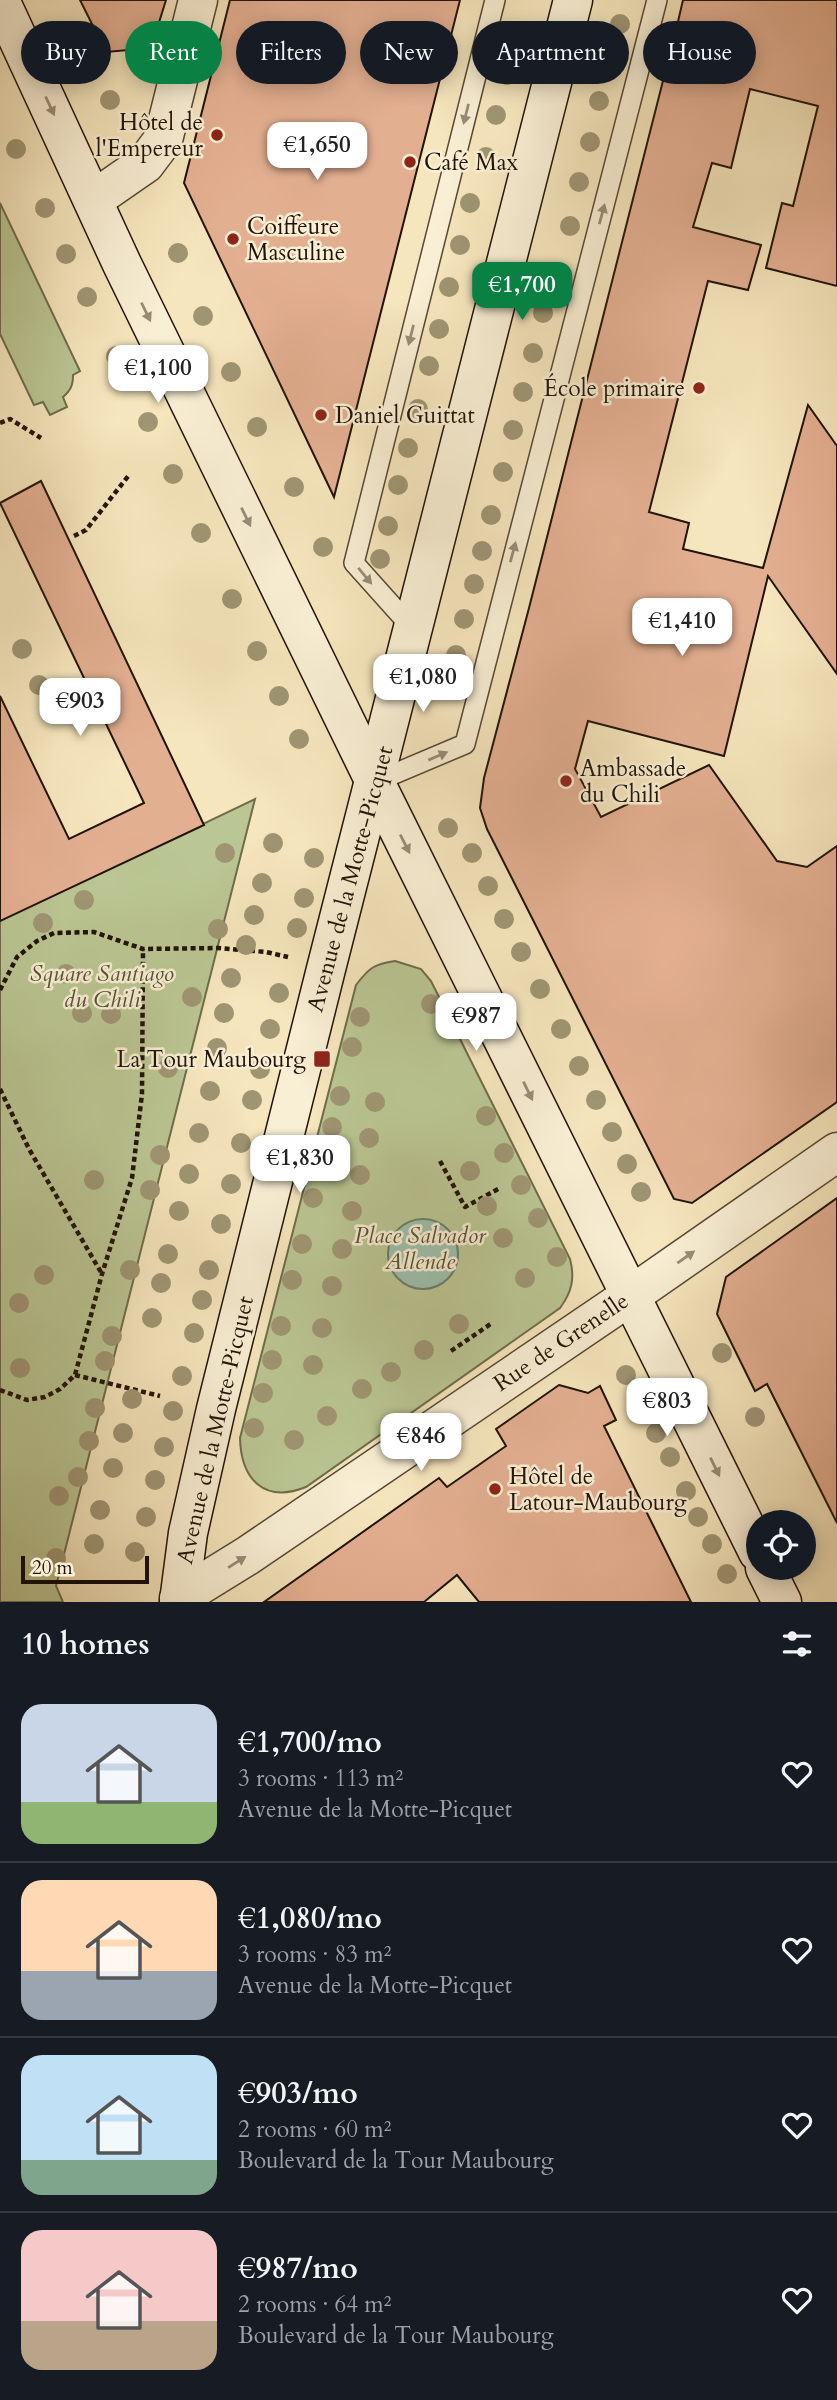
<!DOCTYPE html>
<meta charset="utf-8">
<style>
:root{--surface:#171b24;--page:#242831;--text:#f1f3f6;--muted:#9ea1a6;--line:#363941;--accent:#0b8043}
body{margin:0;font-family:Cardo,serif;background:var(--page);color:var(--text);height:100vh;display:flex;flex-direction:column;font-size:26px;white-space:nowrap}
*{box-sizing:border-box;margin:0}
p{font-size:23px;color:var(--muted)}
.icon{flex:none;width:38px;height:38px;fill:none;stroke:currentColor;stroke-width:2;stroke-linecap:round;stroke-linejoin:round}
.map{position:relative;height:1602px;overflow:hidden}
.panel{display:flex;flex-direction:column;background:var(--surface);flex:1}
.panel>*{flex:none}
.guide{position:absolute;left:21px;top:21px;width:796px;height:63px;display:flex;gap:14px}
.fabs{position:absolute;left:746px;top:1510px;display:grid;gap:14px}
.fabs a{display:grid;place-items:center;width:70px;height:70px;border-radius:50%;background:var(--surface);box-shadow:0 4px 18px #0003;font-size:35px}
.scale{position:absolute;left:21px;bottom:18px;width:128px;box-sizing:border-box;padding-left:7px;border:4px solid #211306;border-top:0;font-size:19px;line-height:24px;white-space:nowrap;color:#211306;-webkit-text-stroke:5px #f9efd4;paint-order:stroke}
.price{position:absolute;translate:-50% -60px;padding:0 16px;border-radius:14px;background:#fff;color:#222;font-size:23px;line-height:46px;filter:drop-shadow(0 2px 4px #0008)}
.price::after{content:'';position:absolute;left:50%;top:42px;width:21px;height:16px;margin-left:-10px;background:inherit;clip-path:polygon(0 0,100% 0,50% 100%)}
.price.selected{background:var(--accent);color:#fff}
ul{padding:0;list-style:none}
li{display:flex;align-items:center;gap:21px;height:175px;padding:0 21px}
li+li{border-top:2px solid var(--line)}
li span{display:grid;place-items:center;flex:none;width:196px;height:140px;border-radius:21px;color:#555}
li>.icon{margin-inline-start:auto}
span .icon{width:84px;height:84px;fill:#fffc;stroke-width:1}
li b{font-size:30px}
h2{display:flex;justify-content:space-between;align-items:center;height:84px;padding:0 21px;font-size:30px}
.tag{padding:0 24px;border-radius:32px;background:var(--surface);box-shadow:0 4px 18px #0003;font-size:24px;line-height:63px}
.tag.selected{background:var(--accent);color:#fff}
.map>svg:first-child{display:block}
.green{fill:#bac693;stroke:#6e6c4c;stroke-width:2}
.water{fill:#9dc0ad;stroke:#6b7b6a;stroke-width:2}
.building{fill:#e3af91;stroke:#211306;stroke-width:2}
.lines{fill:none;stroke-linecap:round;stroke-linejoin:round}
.lane-casing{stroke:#564834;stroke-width:22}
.street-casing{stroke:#564834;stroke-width:41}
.secondary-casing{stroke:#211306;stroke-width:41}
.path{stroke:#211306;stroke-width:4.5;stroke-dasharray:5 3.5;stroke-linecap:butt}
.lane{stroke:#f9efd4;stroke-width:19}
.street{stroke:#f9efd4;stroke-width:38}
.secondary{stroke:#f9efd4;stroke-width:38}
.tree{fill:#9f9573}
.oneway{fill:#988c77}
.poi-dot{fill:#8f2418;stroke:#f9efd4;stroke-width:2.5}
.labels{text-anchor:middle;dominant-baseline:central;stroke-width:5;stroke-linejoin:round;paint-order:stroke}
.poi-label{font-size:23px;fill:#211306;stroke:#f9efd4;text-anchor:start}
.street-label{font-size:23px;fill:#211306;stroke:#f9efd4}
.park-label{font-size:23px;font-style:italic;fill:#575237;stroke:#f9efd4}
</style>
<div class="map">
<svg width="837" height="1602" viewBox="0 0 837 1602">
<rect width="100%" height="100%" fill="#f6e6bd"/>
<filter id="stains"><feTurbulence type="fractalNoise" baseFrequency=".00286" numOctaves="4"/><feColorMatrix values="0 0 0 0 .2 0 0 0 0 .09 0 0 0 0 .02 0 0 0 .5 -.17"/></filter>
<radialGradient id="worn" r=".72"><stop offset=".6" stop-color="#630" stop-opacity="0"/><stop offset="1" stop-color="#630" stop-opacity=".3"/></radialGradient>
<g class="green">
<path d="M0,203L80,371L73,375C73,385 71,390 63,397L67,407L50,415L43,402L34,405L0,334Z"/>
<path d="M255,799L56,1586L63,1602H0V921Z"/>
<path d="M395,961L421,969L431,981L570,1259C575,1278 572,1292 560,1308L306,1487C264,1504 241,1479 240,1438L356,985C369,968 374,964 395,961Z"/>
</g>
<circle class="water" cx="423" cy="1254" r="35"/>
<g class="building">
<path d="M80,0H166L151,48L106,52Z"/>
<path d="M230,0H460L334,497L184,183Z"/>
<path d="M683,0H837V286L766,268L782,203L793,206L818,106L750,89L731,168L712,163L693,227L761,245L748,290L708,281L649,512L689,523L683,549L763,568L808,405L837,446V674L768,576L724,756L588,721L575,769L601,817L709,765L777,861L807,867L837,846V1102L692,1203L674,1199L487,829L480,808L484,778L529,608L666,69L658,67L667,28L676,30Z"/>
<path d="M41,481L204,825L0,921V696L69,839L144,803L0,503Z"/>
<path d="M837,1198V1523L767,1384L755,1391L717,1314L726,1277Z"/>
<path d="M559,1385L588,1393L600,1386L616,1420L604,1426L691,1602H479L457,1575L424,1602H264L439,1478L447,1487L506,1446L496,1429Z"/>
</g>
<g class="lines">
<defs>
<g id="lane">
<path d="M414,630L354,563L495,0"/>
<path d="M375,782L465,744L657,0"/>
</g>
<g id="street">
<path d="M93,200L145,164L163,140L198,0"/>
<path d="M179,1598L247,1556L630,1296L837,1152"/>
</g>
<g id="secondary">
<path d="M0,0L122,264L375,782L758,1552"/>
<path d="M765,1568L782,1602"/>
<path d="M179,1602L188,1533L216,1409L326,969L573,0"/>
</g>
</defs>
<use href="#lane" class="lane-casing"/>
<use href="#street" class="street-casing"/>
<use href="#secondary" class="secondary-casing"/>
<g class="path">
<path d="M0,423L10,419L41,438"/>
<path d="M74,536L86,530L129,475"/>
<path d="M0,990L17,957L37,941L54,933L94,932L143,949L218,948L266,952L288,957"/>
<path d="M0,1089L29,1149L102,1274"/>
<path d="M440,1161L465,1207L500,1188"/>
<path d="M451,1351L492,1323"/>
<path d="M75,1375L160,1396"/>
<path d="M0,1390L27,1400L45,1397L60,1389L75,1375L102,1274L132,1178L142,1094L143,949"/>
</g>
<use href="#lane" class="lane"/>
<use href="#street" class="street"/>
<use href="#secondary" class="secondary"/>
</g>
<g class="tree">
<circle cx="620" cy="24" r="10"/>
<circle cx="517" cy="38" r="10"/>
<circle cx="84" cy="44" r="10"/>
<circle cx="609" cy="62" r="10"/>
<circle cx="507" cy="75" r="10"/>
<circle cx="110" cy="100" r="10"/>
<circle cx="599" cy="101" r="10"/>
<circle cx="496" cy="115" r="10"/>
<circle cx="590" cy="142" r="10"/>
<circle cx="16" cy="149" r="10"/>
<circle cx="486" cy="157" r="10"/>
<circle cx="579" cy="182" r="10"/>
<circle cx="470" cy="203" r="10"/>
<circle cx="45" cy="208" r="10"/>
<circle cx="570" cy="226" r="10"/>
<circle cx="460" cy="245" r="10"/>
<circle cx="178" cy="253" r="10"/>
<circle cx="66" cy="254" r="10"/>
<circle cx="553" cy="274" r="10"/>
<circle cx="449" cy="287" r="10"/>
<circle cx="87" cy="297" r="10"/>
<circle cx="543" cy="313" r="10"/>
<circle cx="203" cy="316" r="10"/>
<circle cx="439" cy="329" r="10"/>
<circle cx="533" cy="353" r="10"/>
<circle cx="116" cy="356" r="10"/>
<circle cx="429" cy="366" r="10"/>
<circle cx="231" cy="372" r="10"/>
<circle cx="523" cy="392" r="10"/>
<circle cx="418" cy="409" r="10"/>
<circle cx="148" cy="422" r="10"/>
<circle cx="257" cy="427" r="10"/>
<circle cx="513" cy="430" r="10"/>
<circle cx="408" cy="448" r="10"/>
<circle cx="503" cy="472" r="10"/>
<circle cx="173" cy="474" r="10"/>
<circle cx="398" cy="485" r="10"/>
<circle cx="294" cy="487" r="10"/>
<circle cx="491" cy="515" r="10"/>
<circle cx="388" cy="526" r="10"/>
<circle cx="201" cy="533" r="10"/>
<circle cx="323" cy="547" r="10"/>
<circle cx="482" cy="551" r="10"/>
<circle cx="380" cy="559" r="10"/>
<circle cx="474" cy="584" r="10"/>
<circle cx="232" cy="599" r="10"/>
<circle cx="464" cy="619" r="10"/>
<circle cx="22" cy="649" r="10"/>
<circle cx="257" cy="651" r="10"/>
<circle cx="456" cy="655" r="10"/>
<circle cx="449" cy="683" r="10"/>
<circle cx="39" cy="685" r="10"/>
<circle cx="279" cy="696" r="10"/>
<circle cx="299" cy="739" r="10"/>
<circle cx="448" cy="828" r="10"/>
<circle cx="273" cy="843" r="10"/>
<circle cx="225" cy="853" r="10"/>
<circle cx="472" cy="853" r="10"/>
<circle cx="314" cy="858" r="10"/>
<circle cx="262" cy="883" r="10"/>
<circle cx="488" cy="886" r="10"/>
<circle cx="304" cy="898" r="10"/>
<circle cx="84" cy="900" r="10"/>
<circle cx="254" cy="915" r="10"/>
<circle cx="504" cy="919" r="10"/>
<circle cx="43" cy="923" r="10"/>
<circle cx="297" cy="928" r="10"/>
<circle cx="218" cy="929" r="10"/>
<circle cx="246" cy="945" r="10"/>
<circle cx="521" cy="952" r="10"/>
<circle cx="66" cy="974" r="10"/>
<circle cx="231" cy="978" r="10"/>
<circle cx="540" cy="989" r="10"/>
<circle cx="279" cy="993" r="10"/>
<circle cx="192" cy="997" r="10"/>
<circle cx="431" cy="1004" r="10"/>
<circle cx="82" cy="1013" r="10"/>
<circle cx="224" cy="1013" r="10"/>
<circle cx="111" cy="1014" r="10"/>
<circle cx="360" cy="1017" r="10"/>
<circle cx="270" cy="1029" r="10"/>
<circle cx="561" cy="1029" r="10"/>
<circle cx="352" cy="1047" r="10"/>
<circle cx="217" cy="1048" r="10"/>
<circle cx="579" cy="1066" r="10"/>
<circle cx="168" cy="1068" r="10"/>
<circle cx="260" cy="1069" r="10"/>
<circle cx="210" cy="1091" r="10"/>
<circle cx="340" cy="1096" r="10"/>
<circle cx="252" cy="1100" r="10"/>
<circle cx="596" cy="1100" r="10"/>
<circle cx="375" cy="1102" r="10"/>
<circle cx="486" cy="1116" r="10"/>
<circle cx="332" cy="1127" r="10"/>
<circle cx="612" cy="1132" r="10"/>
<circle cx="199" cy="1133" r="10"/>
<circle cx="369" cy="1138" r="10"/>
<circle cx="241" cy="1143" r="10"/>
<circle cx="504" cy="1153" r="10"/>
<circle cx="160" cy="1155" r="10"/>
<circle cx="322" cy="1164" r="10"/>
<circle cx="627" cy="1164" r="10"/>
<circle cx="470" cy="1171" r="10"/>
<circle cx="189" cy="1174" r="10"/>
<circle cx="360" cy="1175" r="10"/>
<circle cx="94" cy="1180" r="10"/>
<circle cx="231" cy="1184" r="10"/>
<circle cx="521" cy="1185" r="10"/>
<circle cx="150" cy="1190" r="10"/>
<circle cx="641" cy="1192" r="10"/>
<circle cx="313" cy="1198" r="10"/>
<circle cx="487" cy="1206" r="10"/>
<circle cx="179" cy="1211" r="10"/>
<circle cx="352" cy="1211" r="10"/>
<circle cx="538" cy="1218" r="10"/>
<circle cx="221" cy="1224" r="10"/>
<circle cx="503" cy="1238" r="10"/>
<circle cx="302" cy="1244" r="10"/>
<circle cx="342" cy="1249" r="10"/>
<circle cx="168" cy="1254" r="10"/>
<circle cx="557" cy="1257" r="10"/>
<circle cx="130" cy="1270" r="10"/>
<circle cx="209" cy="1270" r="10"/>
<circle cx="44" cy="1275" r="10"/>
<circle cx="525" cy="1278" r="10"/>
<circle cx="292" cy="1280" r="10"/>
<circle cx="161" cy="1283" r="10"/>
<circle cx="332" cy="1286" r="10"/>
<circle cx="202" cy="1300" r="10"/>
<circle cx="19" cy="1303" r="10"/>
<circle cx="152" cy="1318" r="10"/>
<circle cx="459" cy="1324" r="10"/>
<circle cx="281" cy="1326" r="10"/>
<circle cx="322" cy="1328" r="10"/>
<circle cx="194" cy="1333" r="10"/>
<circle cx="112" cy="1336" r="10"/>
<circle cx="424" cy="1350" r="10"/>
<circle cx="722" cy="1353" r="10"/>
<circle cx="272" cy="1360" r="10"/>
<circle cx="105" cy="1361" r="10"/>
<circle cx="313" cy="1365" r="10"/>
<circle cx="20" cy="1368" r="10"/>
<circle cx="391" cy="1372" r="10"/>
<circle cx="626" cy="1375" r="10"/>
<circle cx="182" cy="1376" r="10"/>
<circle cx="362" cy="1389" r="10"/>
<circle cx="263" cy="1393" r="10"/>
<circle cx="132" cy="1399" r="10"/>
<circle cx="642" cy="1401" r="10"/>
<circle cx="95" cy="1408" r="10"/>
<circle cx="173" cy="1411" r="10"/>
<circle cx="327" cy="1416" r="10"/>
<circle cx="755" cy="1417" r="10"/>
<circle cx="254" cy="1428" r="10"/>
<circle cx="123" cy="1433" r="10"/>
<circle cx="656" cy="1433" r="10"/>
<circle cx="294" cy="1440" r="10"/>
<circle cx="89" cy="1441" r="10"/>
<circle cx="164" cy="1447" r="10"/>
<circle cx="670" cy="1457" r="10"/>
<circle cx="113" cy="1468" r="10"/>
<circle cx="78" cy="1477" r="10"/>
<circle cx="155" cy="1480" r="10"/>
<circle cx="686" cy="1491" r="10"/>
<circle cx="59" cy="1496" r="10"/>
<circle cx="100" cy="1510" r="10"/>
<circle cx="146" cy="1517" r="10"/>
<circle cx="698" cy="1517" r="10"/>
<circle cx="94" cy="1544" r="10"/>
<circle cx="712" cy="1544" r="10"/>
<circle cx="135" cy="1552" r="10"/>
<circle cx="56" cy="1558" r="10"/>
<circle cx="727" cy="1574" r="10"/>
</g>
<defs><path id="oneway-solid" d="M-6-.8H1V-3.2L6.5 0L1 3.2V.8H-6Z" transform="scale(1.75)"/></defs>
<g class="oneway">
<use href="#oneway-solid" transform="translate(50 106) rotate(65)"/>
<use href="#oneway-solid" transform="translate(466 114) rotate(104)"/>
<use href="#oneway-solid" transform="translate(602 214) rotate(-75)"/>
<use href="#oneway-solid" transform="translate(146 312) rotate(64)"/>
<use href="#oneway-solid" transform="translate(411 335) rotate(104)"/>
<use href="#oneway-solid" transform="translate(246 517) rotate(64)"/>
<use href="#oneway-solid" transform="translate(513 552) rotate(-75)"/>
<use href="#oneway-solid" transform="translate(365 576) rotate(50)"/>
<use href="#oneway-solid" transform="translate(438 756) rotate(-23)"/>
<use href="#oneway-solid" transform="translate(405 844) rotate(63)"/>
<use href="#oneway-solid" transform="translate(528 1091) rotate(64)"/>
<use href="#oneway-solid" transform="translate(686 1257) rotate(-35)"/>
<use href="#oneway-solid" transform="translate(715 1467) rotate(64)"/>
<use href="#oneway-solid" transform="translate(237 1562) rotate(-32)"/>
</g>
<g class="poi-dot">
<circle cx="217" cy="135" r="7"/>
<circle cx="410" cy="162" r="7"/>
<circle cx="233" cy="239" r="7"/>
<circle cx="699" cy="388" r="7"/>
<circle cx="321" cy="415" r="7"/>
<circle cx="566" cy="781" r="7"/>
<rect x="313" y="1050" width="18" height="18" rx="3.5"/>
<circle cx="495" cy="1489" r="7"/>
</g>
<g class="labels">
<g class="poi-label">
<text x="203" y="122" text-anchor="end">Hôtel de<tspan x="203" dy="26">l'Empereur</tspan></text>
<text x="424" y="162">Café Max</text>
<text x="247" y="226">Coiffeure<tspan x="247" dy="26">Masculine</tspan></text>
<text x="685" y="388" text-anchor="end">École primaire</text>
<text x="335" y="415">Daniel Guittat</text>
<text x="580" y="768">Ambassade<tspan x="580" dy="26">du Chili</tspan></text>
<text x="306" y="1059" text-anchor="end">La Tour Maubourg</text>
<text x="509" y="1476">Hôtel de<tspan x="509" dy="26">Latour-Maubourg</tspan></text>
</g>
<g class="street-label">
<text transform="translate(350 879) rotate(-75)">Avenue de la Motte-Picquet</text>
<text transform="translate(561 1342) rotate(-34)">Rue de Grenelle</text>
<text transform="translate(215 1430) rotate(-77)">Avenue de la Motte-Picquet</text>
</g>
<g class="park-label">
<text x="102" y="973">Square Santiago<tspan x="102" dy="26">du Chili</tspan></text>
<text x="420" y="1235">Place Salvador<tspan x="420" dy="26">Allende</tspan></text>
</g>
</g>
<rect width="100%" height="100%" filter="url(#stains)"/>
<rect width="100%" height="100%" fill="url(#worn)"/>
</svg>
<div class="fabs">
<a><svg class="icon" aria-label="locate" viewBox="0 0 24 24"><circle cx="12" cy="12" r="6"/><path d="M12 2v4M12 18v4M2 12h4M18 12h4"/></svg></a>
</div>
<div class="scale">20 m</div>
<b class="price" style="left:317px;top:182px">€1,650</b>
<b class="price selected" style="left:522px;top:322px">€1,700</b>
<b class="price" style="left:158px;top:405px">€1,100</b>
<b class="price" style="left:682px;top:658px">€1,410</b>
<b class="price" style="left:423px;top:714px">€1,080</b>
<b class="price" style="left:80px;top:738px">€903</b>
<b class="price" style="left:476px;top:1053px">€987</b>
<b class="price" style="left:300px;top:1195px">€1,830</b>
<b class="price" style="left:667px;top:1438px">€803</b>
<b class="price" style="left:421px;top:1473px">€846</b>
<div class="guide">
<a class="tag">Buy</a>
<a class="tag selected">Rent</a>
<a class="tag">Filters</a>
<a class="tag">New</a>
<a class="tag">Apartment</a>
<a class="tag">House</a>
</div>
</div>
<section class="panel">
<h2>10 homes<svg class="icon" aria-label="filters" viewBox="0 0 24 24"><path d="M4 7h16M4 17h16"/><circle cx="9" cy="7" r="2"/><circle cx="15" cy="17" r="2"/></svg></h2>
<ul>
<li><span style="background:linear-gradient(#c9d6e8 70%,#8fb573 0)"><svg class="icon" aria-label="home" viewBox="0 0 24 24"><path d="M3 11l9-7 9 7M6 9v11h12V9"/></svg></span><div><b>€1,700/mo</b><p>3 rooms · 113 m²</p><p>Avenue de la Motte-Picquet</p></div><svg class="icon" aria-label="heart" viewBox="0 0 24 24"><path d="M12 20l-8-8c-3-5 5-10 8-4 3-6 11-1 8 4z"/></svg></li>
<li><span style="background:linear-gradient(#ffd9b3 65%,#9aa5b1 0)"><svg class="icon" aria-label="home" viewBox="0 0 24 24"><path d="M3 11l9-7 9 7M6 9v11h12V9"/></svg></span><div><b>€1,080/mo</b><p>3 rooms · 83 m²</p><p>Avenue de la Motte-Picquet</p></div><svg class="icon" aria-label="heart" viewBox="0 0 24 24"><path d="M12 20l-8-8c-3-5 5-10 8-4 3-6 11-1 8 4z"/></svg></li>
<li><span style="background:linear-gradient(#bfe0f5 75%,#7fa58c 0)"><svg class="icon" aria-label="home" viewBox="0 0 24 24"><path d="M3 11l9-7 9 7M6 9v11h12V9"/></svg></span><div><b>€903/mo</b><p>2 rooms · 60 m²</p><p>Boulevard de la Tour Maubourg</p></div><svg class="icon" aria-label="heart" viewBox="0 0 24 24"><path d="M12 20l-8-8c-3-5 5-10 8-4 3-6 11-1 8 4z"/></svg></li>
<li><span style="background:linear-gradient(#f6c9c9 65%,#b9a48a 0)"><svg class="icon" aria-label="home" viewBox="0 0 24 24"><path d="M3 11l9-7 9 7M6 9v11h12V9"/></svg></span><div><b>€987/mo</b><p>2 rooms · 64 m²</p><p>Boulevard de la Tour Maubourg</p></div><svg class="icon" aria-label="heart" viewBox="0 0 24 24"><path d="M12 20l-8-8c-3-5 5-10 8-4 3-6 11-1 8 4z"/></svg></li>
</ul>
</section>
